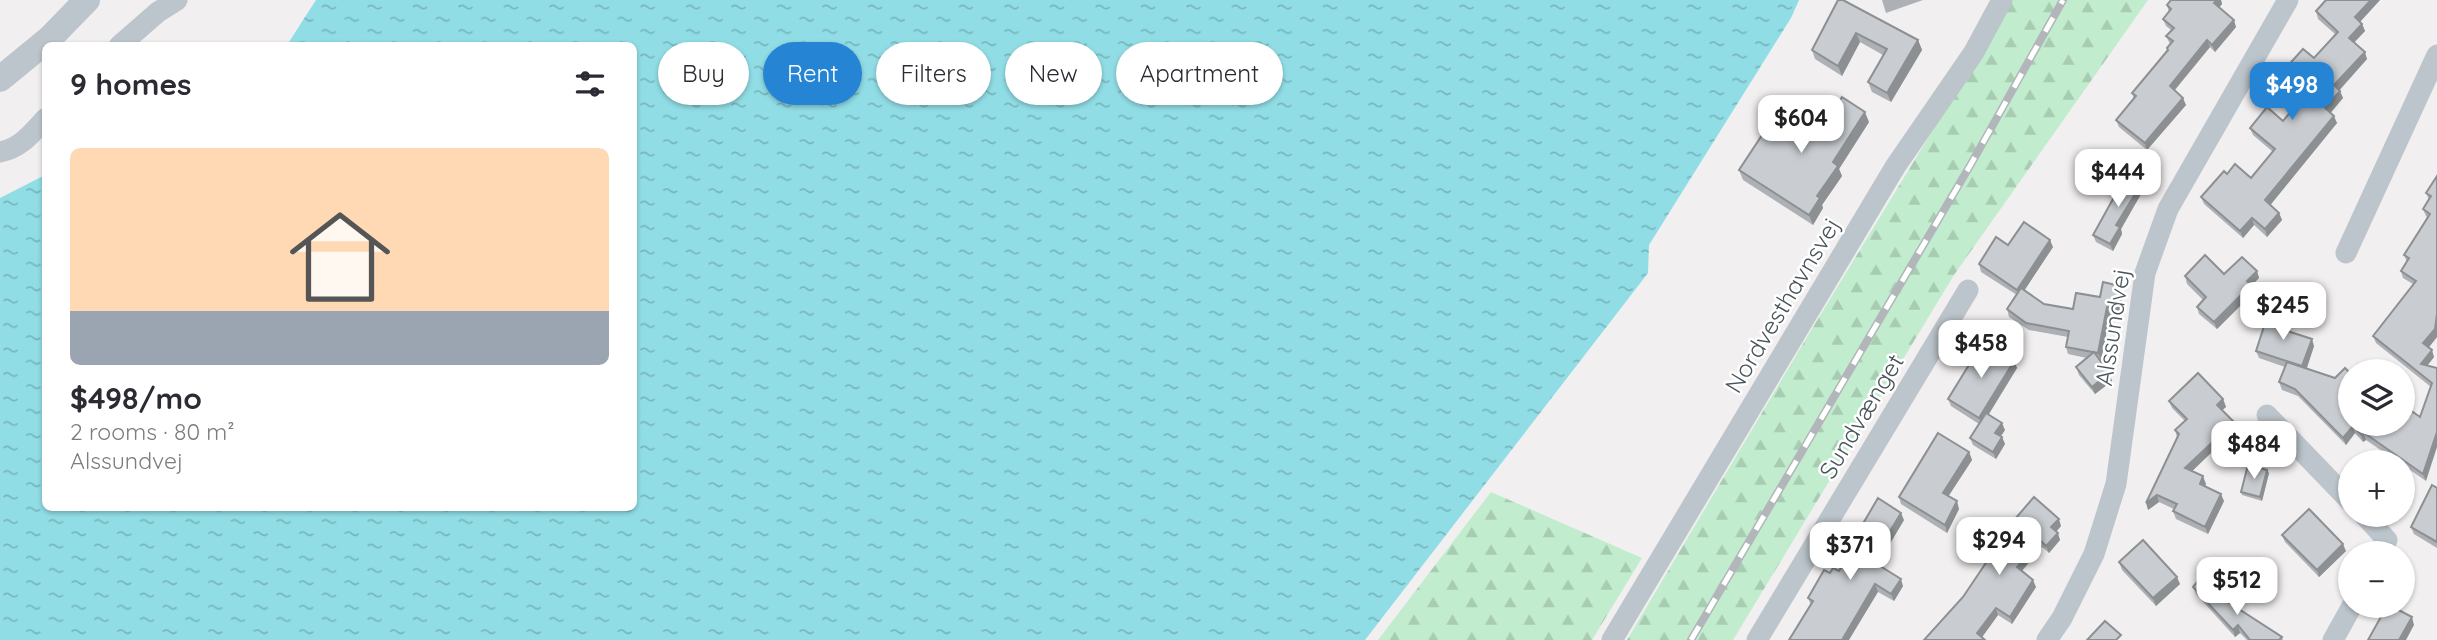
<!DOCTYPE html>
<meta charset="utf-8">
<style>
:root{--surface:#fff;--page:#f7f7f7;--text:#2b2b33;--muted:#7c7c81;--accent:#2684d5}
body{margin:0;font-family:Quicksand,sans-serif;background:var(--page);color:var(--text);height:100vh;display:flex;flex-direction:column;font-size:26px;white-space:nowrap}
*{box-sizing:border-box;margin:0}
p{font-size:23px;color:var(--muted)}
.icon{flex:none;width:38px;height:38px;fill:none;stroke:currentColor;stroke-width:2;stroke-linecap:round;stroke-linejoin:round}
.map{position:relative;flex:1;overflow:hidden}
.side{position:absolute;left:42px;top:42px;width:595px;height:469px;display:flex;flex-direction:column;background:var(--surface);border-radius:10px;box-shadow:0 2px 5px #0004}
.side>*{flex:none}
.guide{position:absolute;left:658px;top:42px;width:665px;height:63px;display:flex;gap:14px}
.buttons{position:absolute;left:2338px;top:359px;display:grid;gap:14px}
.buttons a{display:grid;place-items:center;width:77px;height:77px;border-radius:50%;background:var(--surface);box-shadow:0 2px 5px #0004;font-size:35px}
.price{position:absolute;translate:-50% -60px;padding:0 16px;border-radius:14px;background:#fff;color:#222;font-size:23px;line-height:46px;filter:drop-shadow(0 2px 4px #0008)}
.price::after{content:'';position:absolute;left:50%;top:42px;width:21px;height:16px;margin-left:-10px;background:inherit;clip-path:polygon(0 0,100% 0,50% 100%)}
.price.current{background:var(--accent);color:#fff}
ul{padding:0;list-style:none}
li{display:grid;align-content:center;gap:14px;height:371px;padding:0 28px}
li span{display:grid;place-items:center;height:217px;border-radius:10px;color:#555}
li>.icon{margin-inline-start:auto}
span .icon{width:126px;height:126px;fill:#fffc;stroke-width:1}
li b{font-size:30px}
h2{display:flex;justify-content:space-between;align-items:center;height:84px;padding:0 28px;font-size:30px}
.chip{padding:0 24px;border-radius:32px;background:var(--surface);box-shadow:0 2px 5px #0004;font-size:24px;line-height:63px}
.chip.current{background:var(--accent);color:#fff}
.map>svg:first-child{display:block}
.forest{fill:url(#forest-firs)}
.water{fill:url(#water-ripples)}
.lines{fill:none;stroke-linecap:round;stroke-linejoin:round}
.minor{stroke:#bcc5cb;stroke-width:21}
.tertiary{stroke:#bcc5cb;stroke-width:26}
.rail-casing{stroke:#b2b5b9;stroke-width:8}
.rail{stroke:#fff;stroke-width:5;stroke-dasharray:16;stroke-linecap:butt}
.wall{fill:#adb0b4}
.shaded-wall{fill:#8d9092}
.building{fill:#c9cdd1;stroke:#8d9092;stroke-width:2}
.labels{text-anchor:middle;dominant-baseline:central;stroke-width:5;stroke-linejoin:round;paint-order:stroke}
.street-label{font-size:24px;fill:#49545b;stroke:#fff}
</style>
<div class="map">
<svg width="2437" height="640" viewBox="0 0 2437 640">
<defs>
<pattern id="forest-firs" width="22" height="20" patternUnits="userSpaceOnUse" patternTransform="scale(1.75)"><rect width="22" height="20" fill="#c1eccd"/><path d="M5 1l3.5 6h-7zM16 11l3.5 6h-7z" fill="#a7ccb2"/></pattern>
<pattern id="water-ripples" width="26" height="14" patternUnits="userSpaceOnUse" patternTransform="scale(1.75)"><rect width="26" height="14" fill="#91dde6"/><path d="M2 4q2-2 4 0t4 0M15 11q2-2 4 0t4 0" fill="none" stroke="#78b6bd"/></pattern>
</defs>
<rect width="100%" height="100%" fill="#f2eff0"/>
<g class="forest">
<path d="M2012,0H2148L1954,275L1733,640H1627L1810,332Z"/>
<path d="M1491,492L1642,558L1592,640H1378Z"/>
</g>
<path class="water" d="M316,0H1799L1791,18L1649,245L1648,273L1365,640H0V198L45,175L46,508H634V46L287,45Z"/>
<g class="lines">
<g class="minor">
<path d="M119,46L158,12L177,0"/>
<path d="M0,152C21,148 32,133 46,118"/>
<path d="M2346,253L2437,55"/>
<path d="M2267,415L2350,501"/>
<path d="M2363,514L2387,540L2380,553"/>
<path d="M1612,640L1895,167L1974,52L2002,0"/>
<path d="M1757,640L1968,290"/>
<path d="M2047,640L2062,618L2094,554L2116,484L2145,273L2168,209L2288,0"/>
<path d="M2333,640L2352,606"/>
</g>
<path class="tertiary" d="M0,79L50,38L87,0"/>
<defs>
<path id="rail" d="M1691,640L1971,164L2063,0"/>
</defs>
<use href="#rail" class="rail-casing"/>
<use href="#rail" class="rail"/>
</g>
<g class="wall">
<path d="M1838,0L1918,40L1922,50L1891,102L1872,92L1868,82L1883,55L1860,42L1842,76L1815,59L1812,50Z"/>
<path d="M1882,0H1923L1886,13Z"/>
<path d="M2171,0H2221L2222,4L2219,8L2236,27L2215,52L2210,47L2175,90L2186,105L2147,150L2119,127L2116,120L2134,99L2132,93L2167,51V48L2170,44L2166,36L2171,30L2166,26L2163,19L2169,12L2167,5Z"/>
<path d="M2326,0H2380L2360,22L2362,24L2365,31L2354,42L2367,59L2339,90L2343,98L2330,113L2337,123L2270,205L2279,213L2282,220L2267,237L2254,225L2243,238L2204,204L2201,197L2227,174L2251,178L2273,152L2253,135L2250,128L2283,121L2306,93L2286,77L2284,70L2314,58L2335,34L2318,19L2316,11Z"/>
<path d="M1869,122L1839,169L1842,176L1822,205L1823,208L1813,225L1743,180L1739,170L1783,128L1822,129Z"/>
<path d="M2437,176V337L2428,348L2434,357L2427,366L2437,368L2426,481L2403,465V462H2398L2366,440L2363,442L2355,433L2346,445L2298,396L2282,390L2279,382L2285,367L2259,358L2256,351L2287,320L2290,327L2288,331L2314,346L2307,368L2350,424L2420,417L2431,387L2376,343L2373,336L2413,284L2403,278L2401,271L2407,262L2404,255L2427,217L2426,216L2423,209L2429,200L2426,193Z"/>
<path d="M2145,187L2121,229L2122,234L2113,251L2096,242L2093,235Z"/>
<path d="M2008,245L2053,247L2024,291L2044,304L2073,309L2100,297L2120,286L2123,293L2118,316L2110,315L2101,360H2100L2109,373L2112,381L2095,394L2079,375L2076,367L2087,358L2068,354L2066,347L2068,337L2029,330L2009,317L2007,309L2017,295L1981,272L1979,264Z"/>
<path d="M2257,271L2259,278L2251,286L2254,292L2217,329L2199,314L2197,307L2203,300L2187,284L2185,276L2224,274Z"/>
<path d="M2014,361L2017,368L1989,414L2005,430L2001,436L2005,444L1996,459L1973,445L1970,438L1979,424L1951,406L1948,399Z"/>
<path d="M2223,399L2226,407L2222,410L2234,422L2236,429L2192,471L2206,484L2205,486L2224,501L2208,534L2176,519L2173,511L2174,509L2159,502L2148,510L2177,437L2175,430L2185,421L2172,408L2169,401Z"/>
<path d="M1969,452L1972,460L1948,496L1959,509L1947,533L1901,504L1899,497Z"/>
<path d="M2269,473L2262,501L2242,495L2241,492Z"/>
<path d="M2437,488V548L2414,534L2411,527Z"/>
<path d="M1904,520L1877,564L1903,586L1894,601L1878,592L1811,605L1808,598L1830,573L1839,571L1863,531L1861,527Z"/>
<path d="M2061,526L2056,532L2060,540L2049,553L2042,547L2022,571L2036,587L2012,624L1998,615L1982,637L1924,640L1963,597L2003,537L2002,534Z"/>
<path d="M2282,535L2346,551L2319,577L2285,542Z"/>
<path d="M2119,562L2180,584L2156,606L2122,570Z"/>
<path d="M2193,587L2282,637L2283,640H2247L2240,633L2235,637L2196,594Z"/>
</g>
<g class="shaded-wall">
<path d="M2217,0H2221L2222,4L2217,10L2214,3Z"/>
<path d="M2371,0H2380L2358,24L2355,17Z"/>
<path d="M2234,20L2236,27L2215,52L2212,45Z"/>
<path d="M2362,24L2365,31L2352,45L2349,38Z"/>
<path d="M1856,33L1860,42L1842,76L1838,66Z"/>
<path d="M1918,40L1922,50L1891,102L1887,93Z"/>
<path d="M2207,40L2210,47L2172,93L2170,86Z"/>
<path d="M2365,52L2367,59L2337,93L2334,85Z"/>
<path d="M2340,91L2343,98L2328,116L2325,108Z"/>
<path d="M2183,98L2186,105L2147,150L2145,143Z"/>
<path d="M1865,112L1869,122L1839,169L1842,176L1822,205L1823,208L1813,225L1809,215L1817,196L1833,162Z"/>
<path d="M2334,116L2337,123L2268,208L2265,200Z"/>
<path d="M2143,181L2145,187L2121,229L2122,234L2113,251L2110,244L2116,225Z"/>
<path d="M2279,213L2282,220L2267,237L2265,229Z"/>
<path d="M2252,218L2254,225L2243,238L2240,231Z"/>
<path d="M2050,240L2053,247L2020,297L2017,290Z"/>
<path d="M2257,271L2259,278L2251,286L2254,292L2217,329L2214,322L2247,281Z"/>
<path d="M2120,286L2123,293L2118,316L2116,309Z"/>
<path d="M2107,307L2110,315L2101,360L2098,353Z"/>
<path d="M2437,314V337L2426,351L2423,343Z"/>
<path d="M2287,320L2290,327L2286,337L2284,330Z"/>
<path d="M2312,339L2314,346L2305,373L2302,366Z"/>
<path d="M2432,350L2434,357L2423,371L2421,364Z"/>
<path d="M2014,361L2017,368L1982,425L1979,418Z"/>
<path d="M2109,373L2112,381L2095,394L2092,387Z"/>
<path d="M2223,399L2226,407L2220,412L2217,405Z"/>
<path d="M2234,422L2236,429L2188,475L2185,468Z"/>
<path d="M2002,423L2005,430L1998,440L1995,433Z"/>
<path d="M2353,426L2355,433L2346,445L2343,438Z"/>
<path d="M2363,432L2366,440L2363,442L2361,434Z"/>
<path d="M2437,432V447L2426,481L2423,474Z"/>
<path d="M2002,437L2005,444L1996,459L1993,452Z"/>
<path d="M1969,452L1972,460L1946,500L1943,493Z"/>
<path d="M2267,470L2269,473L2262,501L2260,497Z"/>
<path d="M2203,476L2206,484L2202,491L2200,484Z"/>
<path d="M2221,494L2224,501L2208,534L2205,527Z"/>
<path d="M2157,495L2159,502L2148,510L2146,503Z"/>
<path d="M1957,501L1959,509L1947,533L1945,525Z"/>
<path d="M1901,513L1904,520L1875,569L1872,561Z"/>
<path d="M2059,519L2061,526L2054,534L2051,527Z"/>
<path d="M2058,533L2060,540L2049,553L2046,546Z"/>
<path d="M2040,540L2042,547L2019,574L2017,567Z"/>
<path d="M2343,544L2346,551L2319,577L2317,570Z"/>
<path d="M2177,577L2180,584L2156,606L2153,598Z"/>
<path d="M1901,579L1903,586L1894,601L1891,594Z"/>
<path d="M2033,580L2036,587L2012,624L2010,617Z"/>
<path d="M1875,584L1878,592L1849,640H1842Z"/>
<path d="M1996,608L1998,615L1980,640L1977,633Z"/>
<path d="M2412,617L2414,625L2406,640H2399Z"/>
<path d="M2238,625L2240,633L2235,637L2233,630Z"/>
</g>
<g class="building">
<path d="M1838,0H1843L1918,40L1887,93L1868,82L1887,49L1856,33L1838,66L1812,50Z"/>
<path d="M2171,0H2217L2214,3L2234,20L2212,45L2207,40L2170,86L2183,98L2145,143L2116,120L2136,96L2132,93L2168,50L2167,48L2173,41L2166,36L2174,28L2163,19L2171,9L2167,5Z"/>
<path d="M2326,0H2371L2355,17L2362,24L2349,38L2365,52L2334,85L2340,91L2325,108L2334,116L2265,200L2279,213L2265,229L2252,218L2240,231L2201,197L2224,171L2227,174L2235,164L2251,178L2275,149L2250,128L2267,107L2283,121L2309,90L2284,70L2303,49L2314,58L2338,32L2316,11Z"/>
<path d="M1842,97L1865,112L1833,162L1838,166L1817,196L1820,198L1809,215L1739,170L1772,120L1783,128L1794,111L1822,129Z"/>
<path d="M2128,172L2143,181L2116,225L2120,227L2110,244L2093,235Z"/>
<path d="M2437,176V314L2435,329L2423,343L2432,350L2421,364L2437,368V432L2423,474L2363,432L2361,434L2353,426L2343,438L2295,389L2279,382L2287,362L2335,378L2345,368L2350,373V424H2403V405L2420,417L2432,383L2373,336L2416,281L2401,271L2409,258L2404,255L2430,214L2423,209L2431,196L2426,193Z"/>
<path d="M2024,222L2050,240L2017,290L1979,264L1996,237L2008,245Z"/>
<path d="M2205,255L2224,274L2242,257L2257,271L2247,281L2251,285L2214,322L2197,307L2206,297L2185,276Z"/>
<path d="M2103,282L2120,286L2116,309L2107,307L2098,353L2066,347L2069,331L2026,323L2007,309L2021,288L2044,304L2073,309L2076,293L2100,297Z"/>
<path d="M2268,314L2287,320L2284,330L2312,339L2302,366L2256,351Z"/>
<path d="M1983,342L2014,361L1979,418L1948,399Z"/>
<path d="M2094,352L2109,373L2092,387L2076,367Z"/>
<path d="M2198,373L2223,399L2217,405L2234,422L2185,468L2203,476L2200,484L2221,494L2205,527L2173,511L2177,504L2157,495L2146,503L2179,434L2175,430L2187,419L2169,401Z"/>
<path d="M1986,413L2002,423L1995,433L2002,437L1993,452L1970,438Z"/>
<path d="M1938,433L1969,452L1943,493L1957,501L1945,525L1899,497Z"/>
<path d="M2248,465L2267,470L2260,497L2241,492Z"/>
<path d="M2432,485L2437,488V542L2411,527Z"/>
<path d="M2034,497L2059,519L2051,527L2058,533L2046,546L2040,540L2017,567L2033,580L2010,617L1996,608L1977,633L1985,640H1924L1963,597L2004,536L2002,534Z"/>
<path d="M1878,498L1901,513L1872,561L1901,579L1891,594L1875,584L1842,640H1789L1813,601L1808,598L1824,570L1830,573L1833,568L1839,571L1864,529L1861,527Z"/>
<path d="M2309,509L2343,544L2317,570L2282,535Z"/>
<path d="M2143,540L2177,577L2153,598L2119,562Z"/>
<path d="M2197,582L2282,637L2279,640H2250L2238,625L2233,630L2193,587Z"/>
<path d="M2387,606H2391L2412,617L2399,640H2368Z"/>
<path d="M2105,621L2121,635L2116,640H2087Z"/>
</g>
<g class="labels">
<g class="street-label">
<text transform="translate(1782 305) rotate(-59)">Nordvesthavnsvej</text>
<text transform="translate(2112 327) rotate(-81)">Alssundvej</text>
<text transform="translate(1861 416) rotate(-59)">Sundvænget</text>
</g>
</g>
</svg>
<div class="buttons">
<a><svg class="icon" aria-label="layers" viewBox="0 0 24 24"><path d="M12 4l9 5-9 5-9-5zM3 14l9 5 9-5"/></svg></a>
<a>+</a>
<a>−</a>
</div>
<b class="price current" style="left:2292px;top:122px">$498</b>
<b class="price" style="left:1801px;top:155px">$604</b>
<b class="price" style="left:2118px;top:209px">$444</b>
<b class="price" style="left:2283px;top:342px">$245</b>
<b class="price" style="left:1981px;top:380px">$458</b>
<b class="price" style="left:2254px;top:481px">$484</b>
<b class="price" style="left:1999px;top:577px">$294</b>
<b class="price" style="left:1850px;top:582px">$371</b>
<b class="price" style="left:2237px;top:617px">$512</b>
<div class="guide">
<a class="chip">Buy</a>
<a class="chip current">Rent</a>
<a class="chip">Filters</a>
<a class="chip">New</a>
<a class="chip">Apartment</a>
</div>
<section class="side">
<h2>9 homes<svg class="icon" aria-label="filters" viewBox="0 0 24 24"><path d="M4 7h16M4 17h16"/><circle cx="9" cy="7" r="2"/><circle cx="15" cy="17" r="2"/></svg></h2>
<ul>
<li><span style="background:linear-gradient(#ffd9b3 75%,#9aa5b1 0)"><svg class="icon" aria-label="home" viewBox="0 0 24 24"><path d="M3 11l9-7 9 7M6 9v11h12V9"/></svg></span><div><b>$498/mo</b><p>2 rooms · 80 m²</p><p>Alssundvej</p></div></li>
</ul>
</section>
</div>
